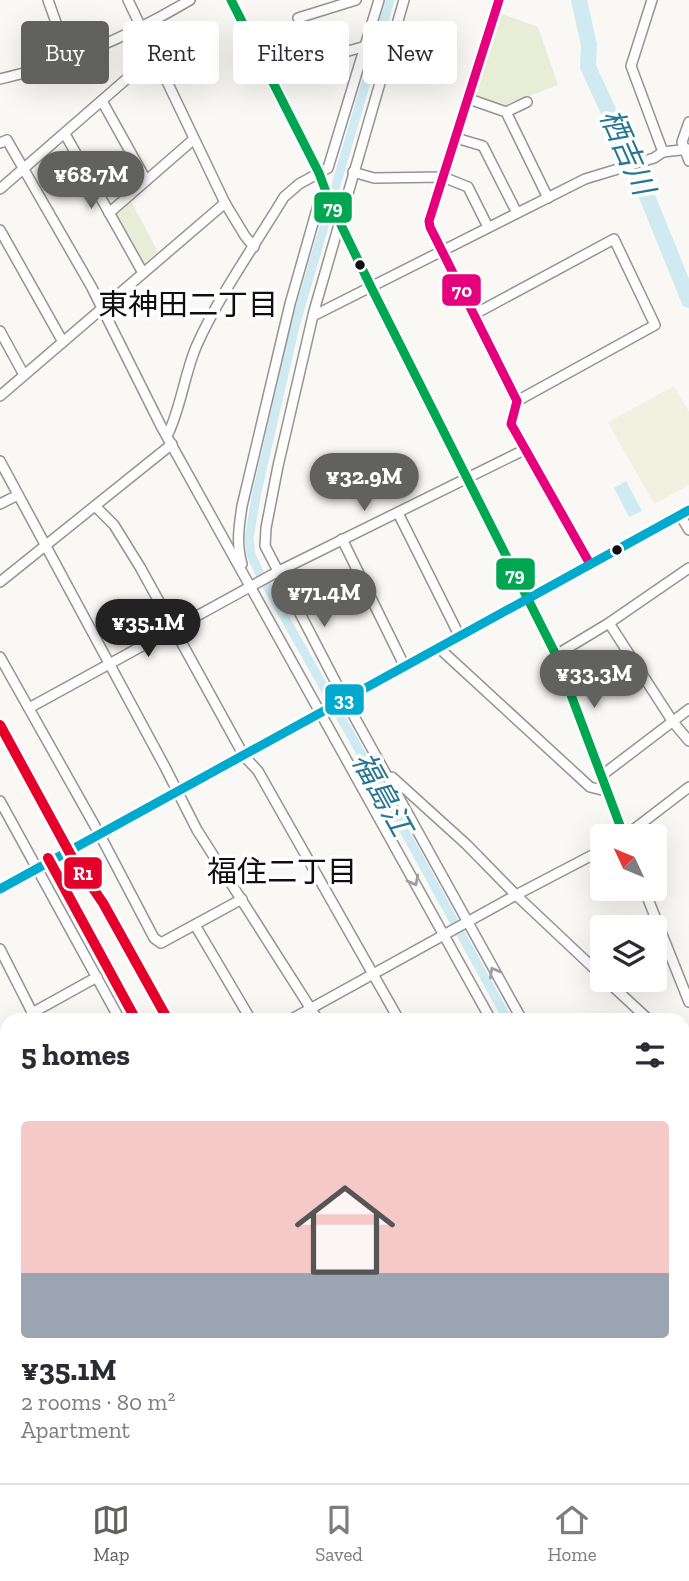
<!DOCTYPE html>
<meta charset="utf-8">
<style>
:root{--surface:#fff;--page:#f7f7f7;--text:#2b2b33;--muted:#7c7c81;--line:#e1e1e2;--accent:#616160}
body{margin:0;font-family:"Zilla Slab","Noto Sans JP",serif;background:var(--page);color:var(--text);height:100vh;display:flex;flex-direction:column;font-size:26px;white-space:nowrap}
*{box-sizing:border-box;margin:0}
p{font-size:23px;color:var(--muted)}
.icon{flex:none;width:38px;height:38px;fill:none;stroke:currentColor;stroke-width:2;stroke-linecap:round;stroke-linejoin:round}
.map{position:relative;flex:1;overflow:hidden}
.side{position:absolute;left:0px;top:1013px;width:690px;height:471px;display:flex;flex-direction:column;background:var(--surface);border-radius:21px 21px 0 0;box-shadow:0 7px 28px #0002}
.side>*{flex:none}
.guide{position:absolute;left:21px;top:21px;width:648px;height:63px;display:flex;gap:14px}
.needle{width:46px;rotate:314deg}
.controls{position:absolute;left:590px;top:824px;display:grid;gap:14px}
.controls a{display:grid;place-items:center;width:77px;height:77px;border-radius:7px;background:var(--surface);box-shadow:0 7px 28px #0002;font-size:35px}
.price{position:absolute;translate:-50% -60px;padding:0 16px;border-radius:24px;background:var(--accent);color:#fff;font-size:23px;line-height:46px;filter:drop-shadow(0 2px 4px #0008)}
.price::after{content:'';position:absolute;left:50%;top:42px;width:21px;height:16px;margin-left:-10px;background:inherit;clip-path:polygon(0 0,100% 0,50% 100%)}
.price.active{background:#222;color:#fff}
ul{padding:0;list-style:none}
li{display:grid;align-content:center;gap:14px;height:371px;padding:0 21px}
li span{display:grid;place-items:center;height:217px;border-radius:7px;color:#555}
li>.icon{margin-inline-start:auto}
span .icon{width:126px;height:126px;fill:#fffc;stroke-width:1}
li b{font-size:30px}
h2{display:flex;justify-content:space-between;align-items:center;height:84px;padding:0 21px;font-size:30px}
.pill{padding:0 24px;border-radius:7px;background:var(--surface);box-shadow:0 7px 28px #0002;font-size:24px;line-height:63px}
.pill.active{background:var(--accent);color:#fff}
.tab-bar{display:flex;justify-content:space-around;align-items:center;height:98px;border-top:2px solid var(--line);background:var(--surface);font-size:19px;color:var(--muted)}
.tab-bar a{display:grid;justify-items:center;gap:4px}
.tab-bar .active{color:var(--accent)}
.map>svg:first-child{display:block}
.green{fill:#e8edd7}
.pitch{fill:#f0f1e1}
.water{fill:#cfebf1}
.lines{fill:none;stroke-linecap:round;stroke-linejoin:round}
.canal{stroke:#cfebf1;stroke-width:9}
.river{stroke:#cfebf1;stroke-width:16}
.minor-tunnel{stroke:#d7d5d2;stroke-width:9;stroke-dasharray:9 4.5;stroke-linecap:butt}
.minor-casing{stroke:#959493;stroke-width:12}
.minor{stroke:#fefefe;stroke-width:9}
.rail-casing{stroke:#d5c7ca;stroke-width:5}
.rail{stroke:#fff;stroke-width:2.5;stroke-dasharray:8;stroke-linecap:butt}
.bus-1-casing{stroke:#fff;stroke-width:14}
.bus-2-casing{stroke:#fff;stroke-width:14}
.bus-3-casing{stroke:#fff;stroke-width:14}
.bus-1{stroke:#00a651;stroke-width:9}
.bus-2{stroke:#e5007d;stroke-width:9}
.bus-3{stroke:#00a9ce;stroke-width:9}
.rail-1-casing{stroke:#fff;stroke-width:16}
.rail-1{stroke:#e4002b;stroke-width:10}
.oneway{stroke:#9e9e9e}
.bus-dot{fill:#0f0f0f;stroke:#fff;stroke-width:2.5}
.labels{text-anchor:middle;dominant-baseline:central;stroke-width:7;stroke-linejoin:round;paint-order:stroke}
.water-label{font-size:30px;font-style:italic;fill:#277691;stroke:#fff}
.neighbourhood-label{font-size:30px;fill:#0f0f0f;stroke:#fff}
.line-badge{stroke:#fff;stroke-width:2.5}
.badge-label{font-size:19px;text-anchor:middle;font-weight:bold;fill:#fff}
</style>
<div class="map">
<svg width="689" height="1483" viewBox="0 0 689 1483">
<rect width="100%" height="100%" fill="#faf8f5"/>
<g class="green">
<path d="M500,13L538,27L558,85L503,106L476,99L474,93Z"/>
<path d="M131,201L158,252L144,264L115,214Z"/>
</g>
<g class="pitch">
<path d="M674,386L689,412V485L654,504L608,422Z"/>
<path d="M689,1211V1281L685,1283L682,1280L683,1215Z"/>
</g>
<path class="water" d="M626,481L642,511L629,517L614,488Z"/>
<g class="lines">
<g class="canal">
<path d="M390,0L295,326L257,492L249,538L251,555L259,572L394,812L508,1020"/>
<path d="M682,1334L689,1346"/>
</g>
<path class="river" d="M579,0L589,45L588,67L640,179L689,300"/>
<g class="minor-tunnel">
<path d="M352,1477L356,1483"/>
<path d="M320,1483L333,1477"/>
</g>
<defs>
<g id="minor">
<path d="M48,0L69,59"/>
<path d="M128,0L225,203L245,236L254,247"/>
<path d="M231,0L319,173L329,200L371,287L556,655L624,836"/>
<path d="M404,0L314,311L278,466L266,528L265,546L345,700L522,1020"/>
<path d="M499,0L429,221L430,227L517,401L511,424L590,564"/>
<path d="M652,0L631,66L663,152"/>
<path d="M298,18L356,0"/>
<path d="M313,61L366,46"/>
<path d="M0,79C67,64 131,35 190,0"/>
<path d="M469,99L506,112L548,198"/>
<path d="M102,101L146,180"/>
<path d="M506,112L527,102"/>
<path d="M689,122L682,142L689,161"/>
<path d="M65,134L143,273"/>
<path d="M456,138L483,146L517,213"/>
<path d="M0,143L7,140L91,286L161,426L491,1020"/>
<path d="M353,172L374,178L443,177L468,187L488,227"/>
<path d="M0,189L153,56"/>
<path d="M109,213L194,139"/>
<path d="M0,230L63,342"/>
<path d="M473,315L614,239L655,325L517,401"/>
<path d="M313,316L585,179L654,158L663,152L689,149"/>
<path d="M0,331L24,375"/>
<path d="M0,396L225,203"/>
<path d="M168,434C181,407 184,376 196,347C218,297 255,245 284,197L299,184L328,168L379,0"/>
<path d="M0,461L165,767L197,830L318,1020"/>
<path d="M0,504L18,495"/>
<path d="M96,507L114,525L140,567L244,756L258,771L399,1020"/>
<path d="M398,513L460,637"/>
<path d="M680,515L689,530"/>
<path d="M342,539L405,667"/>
<path d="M242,564C236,544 239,526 242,506L290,304L319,202L326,192"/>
<path d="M0,582L172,444"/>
<path d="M609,623L673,722L689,741"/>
<path d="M439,648L590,787L606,791"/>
<path d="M556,655L609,623L689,568"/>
<path d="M0,657L100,835L154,938L161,943L242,899"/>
<path d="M29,708L277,572L524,450"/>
<path d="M601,776L689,709"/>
<path d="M392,777L466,844L516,895L602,976"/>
<path d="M0,801L120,1020"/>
<path d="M625,836L689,787"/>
<path d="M0,889L689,510"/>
<path d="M644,889L689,1002"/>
<path d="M195,925L251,1020"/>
<path d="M0,949L36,1020"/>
<path d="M606,980L649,1020"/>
<path d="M32,1013L97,977"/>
<path d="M290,1020L516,895L602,850"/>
<path d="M682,1051L689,1058"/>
<path d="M682,1147L689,1141"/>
<path d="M0,1169L7,1168"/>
<path d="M0,1260L7,1272"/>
<path d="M682,1309L689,1320"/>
<path d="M0,1338L7,1335"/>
<path d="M682,1366L689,1378"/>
<path d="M682,1401L689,1397"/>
<path d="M133,1477L137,1483"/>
<path d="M267,1477L269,1483"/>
<path d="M681,1477L685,1483"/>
<path d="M33,1483L46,1477"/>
</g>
</defs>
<use href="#minor" class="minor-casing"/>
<use href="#minor" class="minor"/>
<defs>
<g id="rail">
<path d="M388,1477L391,1483"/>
<path d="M429,1477L432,1483"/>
</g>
</defs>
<use href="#rail" class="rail-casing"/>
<use href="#rail" class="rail"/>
<defs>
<path id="bus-1" d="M231,0L319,173L329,200L371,287L556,655L624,836"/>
<path id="bus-2" d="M499,0L429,221L430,227L517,401L511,424L590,564"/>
<path id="bus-3" d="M0,889L689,510"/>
</defs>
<use href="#bus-1" class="bus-1-casing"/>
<use href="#bus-2" class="bus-2-casing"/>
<use href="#bus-3" class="bus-3-casing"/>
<use href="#bus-1" class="bus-1"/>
<use href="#bus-2" class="bus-2"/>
<use href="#bus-3" class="bus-3"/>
<defs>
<g id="rail-1">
<path d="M0,725L73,859L103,903L168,1020"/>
<path d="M48,858L136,1020"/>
</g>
</defs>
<use href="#rail-1" class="rail-1-casing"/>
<use href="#rail-1" class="rail-1"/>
</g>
<defs><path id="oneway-chevron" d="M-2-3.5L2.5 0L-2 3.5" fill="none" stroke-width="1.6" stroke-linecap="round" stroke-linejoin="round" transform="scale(1.75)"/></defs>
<g class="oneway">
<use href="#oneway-chevron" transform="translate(414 881) rotate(62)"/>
<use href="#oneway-chevron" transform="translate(494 972) rotate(-119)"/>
</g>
<g class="bus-dot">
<circle cx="360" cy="265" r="6"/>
<circle cx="617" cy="550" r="6"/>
</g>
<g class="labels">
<g class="water-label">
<text transform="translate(627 152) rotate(66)">栖吉川</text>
<text transform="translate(382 794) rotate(61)">福島江</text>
</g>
<g class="neighbourhood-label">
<text x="188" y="305">東神田二丁目</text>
<text x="282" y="872">福住二丁目</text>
</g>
</g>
<g class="line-badge">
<rect x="313" y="191" width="40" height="33" rx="7" fill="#00a651"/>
<rect x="441" y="273" width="41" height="34" rx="7" fill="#e5007d"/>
<rect x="495" y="557" width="41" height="34" rx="7" fill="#00a651"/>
<rect x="324" y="683" width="41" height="33" rx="7" fill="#00a9ce"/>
<rect x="63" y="856" width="40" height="34" rx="7" fill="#e4002b"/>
</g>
<g class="badge-label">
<text x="333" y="214">79</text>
<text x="462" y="297">70</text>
<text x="515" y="581">79</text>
<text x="344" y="706">33</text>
<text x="83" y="880">R1</text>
</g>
</svg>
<div class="controls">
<a><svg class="needle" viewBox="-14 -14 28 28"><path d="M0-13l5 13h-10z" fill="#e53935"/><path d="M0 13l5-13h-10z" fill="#7c7c81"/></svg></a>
<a><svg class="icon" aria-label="layers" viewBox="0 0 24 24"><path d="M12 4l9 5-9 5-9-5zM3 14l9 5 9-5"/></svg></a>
</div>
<b class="price" style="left:91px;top:211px">¥68.7M</b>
<b class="price" style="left:364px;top:513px">¥32.9M</b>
<b class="price" style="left:324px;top:629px">¥71.4M</b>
<b class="price active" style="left:148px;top:659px">¥35.1M</b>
<b class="price" style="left:594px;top:710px">¥33.3M</b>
<div class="guide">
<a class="pill active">Buy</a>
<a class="pill">Rent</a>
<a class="pill">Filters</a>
<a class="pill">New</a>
</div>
<section class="side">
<h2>5 homes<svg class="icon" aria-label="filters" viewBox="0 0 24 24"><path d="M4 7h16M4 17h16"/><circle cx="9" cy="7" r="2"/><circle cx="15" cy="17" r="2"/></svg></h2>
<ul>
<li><span style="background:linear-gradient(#f6c9c9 70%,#9aa5b1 0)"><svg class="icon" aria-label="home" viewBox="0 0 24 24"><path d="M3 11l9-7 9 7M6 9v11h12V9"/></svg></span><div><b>¥35.1M</b><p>2 rooms · 80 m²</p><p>Apartment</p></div></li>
</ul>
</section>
</div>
<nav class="tab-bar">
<a class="active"><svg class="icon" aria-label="map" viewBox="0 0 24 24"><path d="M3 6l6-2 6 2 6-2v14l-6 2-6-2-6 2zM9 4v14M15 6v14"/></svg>Map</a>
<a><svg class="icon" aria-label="saved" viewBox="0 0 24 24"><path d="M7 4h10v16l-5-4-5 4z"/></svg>Saved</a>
<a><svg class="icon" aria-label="home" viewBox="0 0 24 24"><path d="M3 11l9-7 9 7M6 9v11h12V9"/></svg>Home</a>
</nav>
